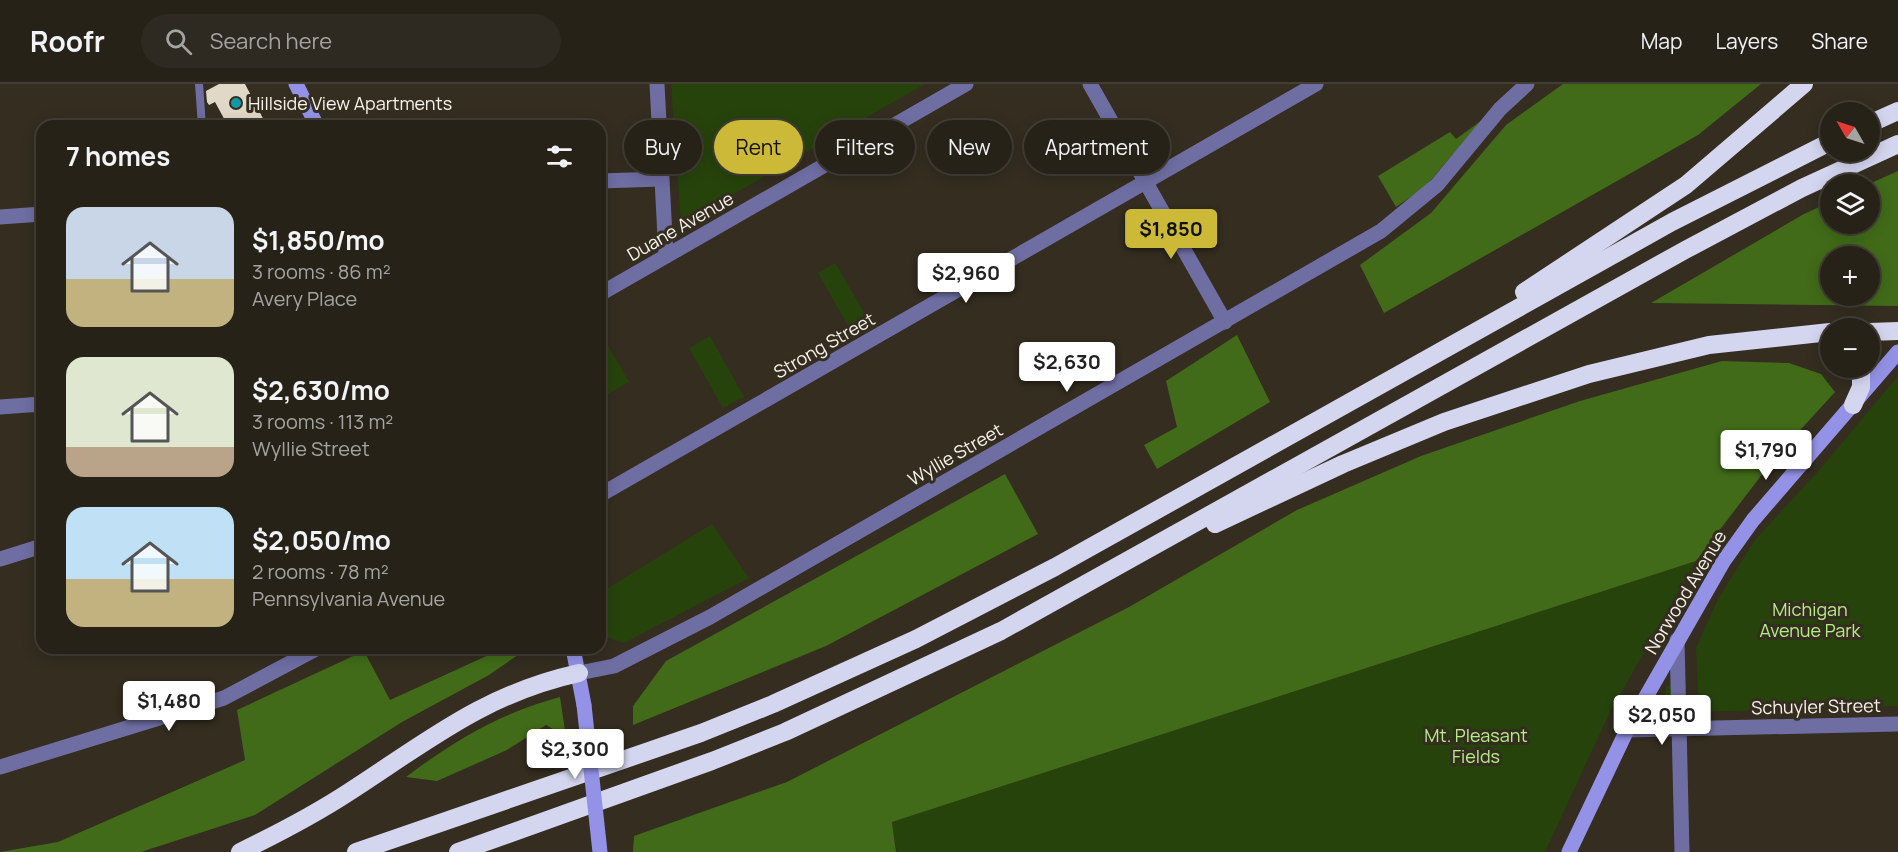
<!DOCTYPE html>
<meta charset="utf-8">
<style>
:root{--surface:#272218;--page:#2f2a21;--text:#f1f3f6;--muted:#a4a4a2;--line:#433f37;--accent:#cdb938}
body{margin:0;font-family:Manrope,sans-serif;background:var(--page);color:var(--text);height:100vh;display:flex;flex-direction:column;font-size:22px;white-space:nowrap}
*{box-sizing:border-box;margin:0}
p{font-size:20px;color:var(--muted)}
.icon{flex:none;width:33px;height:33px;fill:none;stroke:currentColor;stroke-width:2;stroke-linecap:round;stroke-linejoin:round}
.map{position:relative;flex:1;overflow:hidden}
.drawer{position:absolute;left:36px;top:36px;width:570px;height:534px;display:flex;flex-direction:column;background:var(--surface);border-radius:18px;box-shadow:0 3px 15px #0003,0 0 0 2px var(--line)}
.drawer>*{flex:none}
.guide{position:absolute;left:624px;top:36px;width:570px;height:54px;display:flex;gap:12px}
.needle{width:39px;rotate:309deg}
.fabs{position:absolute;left:1820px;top:18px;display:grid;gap:12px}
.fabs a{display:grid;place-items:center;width:60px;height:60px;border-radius:50%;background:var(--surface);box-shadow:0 3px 15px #0003,0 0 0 2px var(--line);font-size:30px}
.price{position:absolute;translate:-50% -51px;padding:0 14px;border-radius:6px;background:#fff;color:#222;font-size:20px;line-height:39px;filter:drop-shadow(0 2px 3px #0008)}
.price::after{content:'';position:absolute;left:50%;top:36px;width:18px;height:14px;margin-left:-9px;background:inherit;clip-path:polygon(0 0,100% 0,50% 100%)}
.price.current{background:var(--accent);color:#111}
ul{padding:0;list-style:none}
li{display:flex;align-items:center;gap:18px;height:150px;padding:0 30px}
li span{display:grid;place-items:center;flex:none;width:168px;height:120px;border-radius:18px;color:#555}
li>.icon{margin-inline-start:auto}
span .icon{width:72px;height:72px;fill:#fffc;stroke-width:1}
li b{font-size:26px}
h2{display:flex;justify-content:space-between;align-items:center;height:72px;padding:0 30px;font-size:26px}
.chip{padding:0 21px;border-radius:27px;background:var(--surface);box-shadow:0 3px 15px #0003,0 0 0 2px var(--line);font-size:21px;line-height:54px}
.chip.current{background:var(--accent);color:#111}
header{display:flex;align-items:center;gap:36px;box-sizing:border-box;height:84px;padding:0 30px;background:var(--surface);border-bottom:2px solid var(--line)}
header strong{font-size:28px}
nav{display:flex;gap:33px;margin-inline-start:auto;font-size:21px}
.search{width:420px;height:54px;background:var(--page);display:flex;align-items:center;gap:15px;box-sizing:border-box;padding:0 21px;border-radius:33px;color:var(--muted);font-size:22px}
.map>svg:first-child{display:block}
.green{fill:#27430c}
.forest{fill:#416b18;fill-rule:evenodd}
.building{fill:#e1d8c8}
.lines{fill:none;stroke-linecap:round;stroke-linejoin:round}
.lane{stroke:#6f6ea3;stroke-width:8}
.street{stroke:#6f6ea3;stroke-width:15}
.secondary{stroke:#9492e6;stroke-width:15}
.highway{stroke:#d4d5ef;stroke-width:18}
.secondary-bridge{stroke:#9492e6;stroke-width:15}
.culture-dot{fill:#0f9aa8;stroke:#342d20;stroke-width:2}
.labels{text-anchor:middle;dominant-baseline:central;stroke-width:6;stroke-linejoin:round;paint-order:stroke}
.poi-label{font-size:18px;fill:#f8f4ec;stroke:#342d20;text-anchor:start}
.street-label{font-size:18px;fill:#f8f4ec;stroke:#342d20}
.park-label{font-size:18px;fill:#b2ef84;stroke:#342d20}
</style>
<header>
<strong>Roofr</strong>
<div class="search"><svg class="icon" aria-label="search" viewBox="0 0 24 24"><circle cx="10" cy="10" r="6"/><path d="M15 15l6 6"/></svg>Search here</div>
<nav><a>Map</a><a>Layers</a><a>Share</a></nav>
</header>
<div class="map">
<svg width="1898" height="768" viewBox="0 0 1898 768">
<rect width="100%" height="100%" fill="#342d20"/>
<g class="green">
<path d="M671,0H925L681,140Z"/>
<path d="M835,179L870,239L852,249L818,189Z"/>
<path d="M600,248L629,298L608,310L600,296Z"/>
<path d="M710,252L744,313L723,324L689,264Z"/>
<path d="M1898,292V622L1699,628L1696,564L1718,515L1754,457L1821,384Z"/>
<path d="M712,440L749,494L624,559L600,551V509Z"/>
<path d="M1696,477L1609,630L1545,768H897L892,738Z"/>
<path d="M1672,601L1671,632H1659L1667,602Z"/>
</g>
<g class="forest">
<path d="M1563,0H1761L1698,51L1384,229L1360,181L1431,129L1506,41Z"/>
<path d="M1482,36L1425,103L1396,123L1378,92L1450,48L1456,55Z"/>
<path d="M1898,87V222L1651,219L1804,130L1830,118V140H1869V100ZM1830,172H1869V212H1830Z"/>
<path d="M1237,251L1270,318L1157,385L1144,361L1177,343L1166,297Z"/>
<path d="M1722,277L1789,279L1821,290L1835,308L1773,376L1696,477L892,738L896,768H633L634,752L787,698L1129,523L1297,426L1421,372L1580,317Z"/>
<path d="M1005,390L1038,450L826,562L633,641V622L666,577Z"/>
<path d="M504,564H528L489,591L402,638L255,731L141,768H0L58,758L245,676L237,626L364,567L390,616Z"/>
<path d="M560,613L566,653L546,641L507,666L437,697L406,693C455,656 500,629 560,613Z"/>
</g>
<path class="building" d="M219,0H245L267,42H228L215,18L209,21L207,18L206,7Z"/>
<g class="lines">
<path class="lane" d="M199,0L202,42"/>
<g class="street">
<path d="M657,0L666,172"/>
<path d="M1090,0L1225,238"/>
<path d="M600,97L661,95"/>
<path d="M0,133L42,130"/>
<path d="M600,210L966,0"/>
<path d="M0,323L42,320"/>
<path d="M600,411L1316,0"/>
<path d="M0,475L42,462"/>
<path d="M1677,556L1682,768"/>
<path d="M579,589L614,582L710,533L1381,147L1437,101L1500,25L1527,0"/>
<path d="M1627,646L1898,640"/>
<path d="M0,683L224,614L318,564"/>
</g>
<g class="secondary">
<path d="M296,0L317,42"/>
<path d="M573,564L584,621"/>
<path d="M1569,768L1627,646L1723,478L1753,436L1898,268"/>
</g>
<g class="highway">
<path d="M1869,40L1898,27"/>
<path d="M1524,208L1686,101L1804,0"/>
<path d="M1869,248L1898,247"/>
<path d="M1853,321L1861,303V284"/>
<path d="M1215,440L1343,380L1444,338L1589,290L1709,261L1830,248"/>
<path d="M240,768C277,750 314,731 349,708C428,657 484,610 579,589"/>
<path d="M356,768L701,649L773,620L916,555L1055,483L1672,138L1830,58"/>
<path d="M458,768L712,677L785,648L1001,547L1687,165L1802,104L1898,60"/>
</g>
<path class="secondary-bridge" d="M584,621L600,768"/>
</g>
<circle class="culture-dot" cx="236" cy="19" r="6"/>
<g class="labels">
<g class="poi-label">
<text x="248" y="19">Hillside View Apartments</text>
</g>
<g class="street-label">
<text transform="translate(680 142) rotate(-30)">Duane Avenue</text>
<text transform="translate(824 261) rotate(-30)">Strong Street</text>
<text transform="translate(955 370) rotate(-30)">Wyllie Street</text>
<text transform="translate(1685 508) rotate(-59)">Norwood Avenue</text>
<text transform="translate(1816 622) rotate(-1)">Schuyler Street</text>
</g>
<g class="park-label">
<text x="1810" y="525">Michigan<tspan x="1810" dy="21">Avenue Park</tspan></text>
<text x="1476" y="651">Mt. Pleasant<tspan x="1476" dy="21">Fields</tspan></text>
</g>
</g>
</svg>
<div class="fabs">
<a><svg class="needle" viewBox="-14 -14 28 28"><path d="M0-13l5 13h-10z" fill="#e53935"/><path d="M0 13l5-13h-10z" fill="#a4a4a2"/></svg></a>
<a><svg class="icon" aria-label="layers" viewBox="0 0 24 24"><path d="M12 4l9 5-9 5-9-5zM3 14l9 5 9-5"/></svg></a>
<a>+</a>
<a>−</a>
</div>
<b class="price current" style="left:1171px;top:176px">$1,850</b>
<b class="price" style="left:966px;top:220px">$2,960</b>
<b class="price" style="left:1067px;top:309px">$2,630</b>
<b class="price" style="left:1766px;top:397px">$1,790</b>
<b class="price" style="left:169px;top:648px">$1,480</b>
<b class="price" style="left:1662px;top:662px">$2,050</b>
<b class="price" style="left:575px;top:696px">$2,300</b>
<div class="guide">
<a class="chip">Buy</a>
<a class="chip current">Rent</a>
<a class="chip">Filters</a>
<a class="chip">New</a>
<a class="chip">Apartment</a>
</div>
<section class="drawer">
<h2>7 homes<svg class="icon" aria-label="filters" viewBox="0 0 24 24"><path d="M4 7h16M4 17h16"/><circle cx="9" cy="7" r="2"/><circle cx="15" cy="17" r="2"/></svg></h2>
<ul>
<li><span style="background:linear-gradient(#c9d6e8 60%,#c2b280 0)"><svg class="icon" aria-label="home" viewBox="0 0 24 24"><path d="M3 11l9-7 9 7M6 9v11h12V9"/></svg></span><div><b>$1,850/mo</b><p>3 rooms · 86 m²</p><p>Avery Place</p></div></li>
<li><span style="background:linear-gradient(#dfe7d0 75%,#b9a48a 0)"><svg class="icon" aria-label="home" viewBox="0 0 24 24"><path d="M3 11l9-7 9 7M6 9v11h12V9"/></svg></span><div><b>$2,630/mo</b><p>3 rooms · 113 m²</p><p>Wyllie Street</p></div></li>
<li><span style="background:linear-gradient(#bfe0f5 60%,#c2b280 0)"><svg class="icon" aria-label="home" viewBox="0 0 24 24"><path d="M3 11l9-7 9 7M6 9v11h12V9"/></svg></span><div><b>$2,050/mo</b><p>2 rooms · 78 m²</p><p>Pennsylvania Avenue</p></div></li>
</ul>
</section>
</div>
